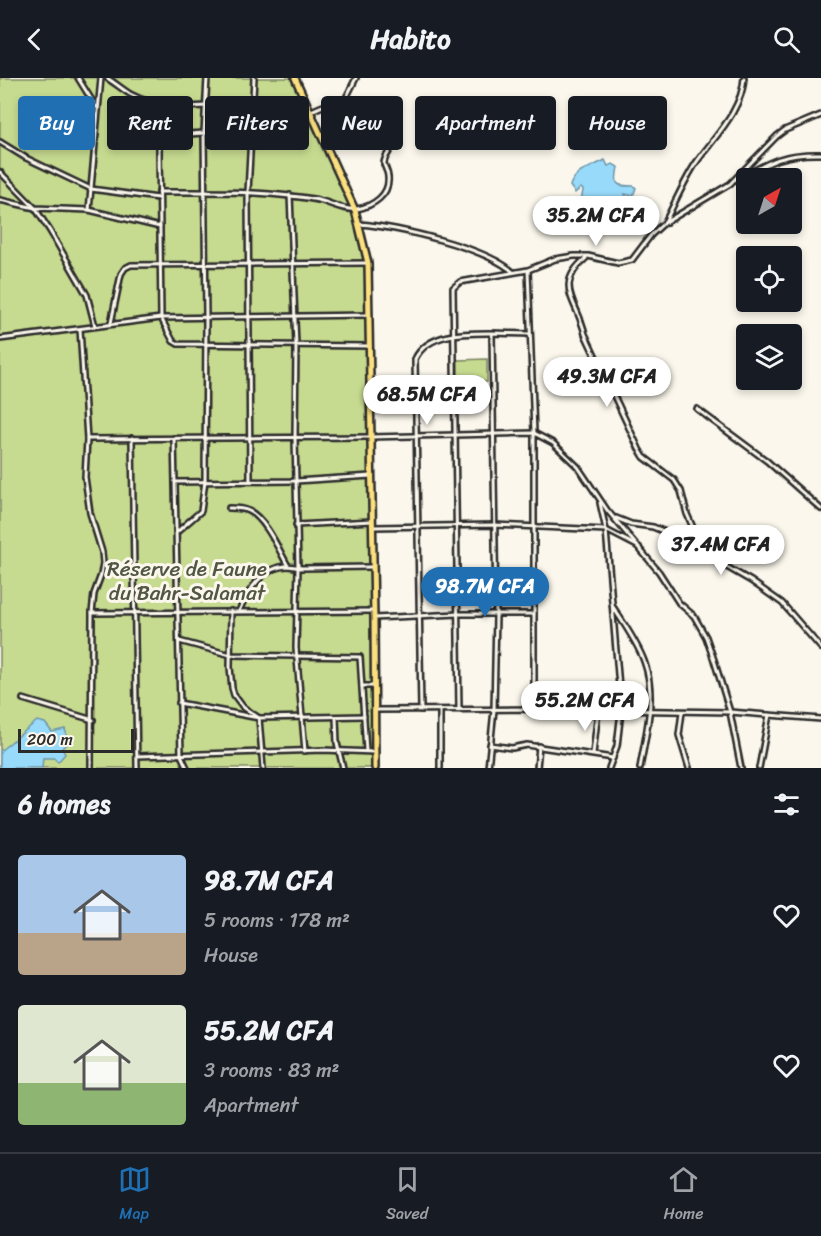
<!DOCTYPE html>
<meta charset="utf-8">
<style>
:root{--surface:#171b24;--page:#242831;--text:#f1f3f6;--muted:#9ea1a6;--line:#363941;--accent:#1f6fb2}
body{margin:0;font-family:Sriracha,sans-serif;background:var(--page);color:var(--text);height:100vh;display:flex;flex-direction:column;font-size:22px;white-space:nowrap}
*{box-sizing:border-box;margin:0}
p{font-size:20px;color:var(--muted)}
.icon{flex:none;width:33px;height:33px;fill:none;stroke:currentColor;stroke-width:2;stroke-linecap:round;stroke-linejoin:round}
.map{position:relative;height:690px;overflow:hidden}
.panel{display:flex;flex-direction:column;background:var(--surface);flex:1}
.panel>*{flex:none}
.top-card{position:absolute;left:18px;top:18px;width:786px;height:54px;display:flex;gap:12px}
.needle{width:39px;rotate:39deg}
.fabs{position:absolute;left:736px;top:90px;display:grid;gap:12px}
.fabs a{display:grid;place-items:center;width:66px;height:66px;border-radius:6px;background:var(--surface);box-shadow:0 3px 9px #0003;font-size:30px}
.scale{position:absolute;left:18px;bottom:15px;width:116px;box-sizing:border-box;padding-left:6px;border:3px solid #2b2b2b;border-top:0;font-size:16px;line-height:21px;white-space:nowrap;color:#2b2b2b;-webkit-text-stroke:4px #fbf7ec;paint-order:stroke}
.price{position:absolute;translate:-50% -51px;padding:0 14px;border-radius:21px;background:#fff;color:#222;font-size:20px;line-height:39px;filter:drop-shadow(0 2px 3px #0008)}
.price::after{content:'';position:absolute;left:50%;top:36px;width:18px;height:14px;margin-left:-9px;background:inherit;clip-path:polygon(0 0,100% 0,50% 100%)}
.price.active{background:var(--accent);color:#fff}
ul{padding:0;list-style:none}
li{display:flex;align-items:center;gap:18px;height:150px;padding:0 18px}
li span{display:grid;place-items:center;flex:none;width:168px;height:120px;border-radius:6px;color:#555}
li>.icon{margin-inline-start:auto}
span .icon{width:72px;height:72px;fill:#fffc;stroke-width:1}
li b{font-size:26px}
h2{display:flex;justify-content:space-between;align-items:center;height:72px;padding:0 18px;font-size:26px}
.pill{padding:0 21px;border-radius:6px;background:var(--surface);box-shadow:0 3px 9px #0003;font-size:21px;line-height:54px}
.pill.active{background:var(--accent);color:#fff}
header{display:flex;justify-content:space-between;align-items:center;height:78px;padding:0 18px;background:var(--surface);font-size:27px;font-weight:800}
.dock{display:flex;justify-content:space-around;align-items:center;height:84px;border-top:2px solid var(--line);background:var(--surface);font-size:16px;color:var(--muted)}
.dock a{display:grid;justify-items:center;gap:3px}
.dock .active{color:var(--accent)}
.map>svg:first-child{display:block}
.green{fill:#c7db90;stroke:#79835e;stroke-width:1.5}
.water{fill:#98dafa;stroke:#6c94a7;stroke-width:1.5}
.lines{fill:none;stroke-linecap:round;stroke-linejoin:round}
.street-casing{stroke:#2b2b2b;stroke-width:8}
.primary-casing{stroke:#2b2b2b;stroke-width:10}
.street{stroke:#fbf7ec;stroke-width:3}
.primary{stroke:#fce080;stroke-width:5}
.labels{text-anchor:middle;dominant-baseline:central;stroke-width:6;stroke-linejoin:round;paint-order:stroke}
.park-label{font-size:21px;fill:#525744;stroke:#fbf7ec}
</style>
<header><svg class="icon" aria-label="back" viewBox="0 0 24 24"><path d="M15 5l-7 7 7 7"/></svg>Habito<svg class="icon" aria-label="search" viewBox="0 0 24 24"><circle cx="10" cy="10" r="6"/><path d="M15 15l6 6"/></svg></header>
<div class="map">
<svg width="821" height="690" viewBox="0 0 821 690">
<rect width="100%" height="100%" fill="#fbf7ec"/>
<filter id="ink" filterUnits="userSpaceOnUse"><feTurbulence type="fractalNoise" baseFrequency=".0167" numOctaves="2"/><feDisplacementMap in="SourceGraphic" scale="12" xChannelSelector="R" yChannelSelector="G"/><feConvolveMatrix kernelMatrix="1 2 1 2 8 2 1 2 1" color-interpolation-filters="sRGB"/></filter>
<g filter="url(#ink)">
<g class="green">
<path d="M0,0H295L340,96L366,171L375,690H0Z"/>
<path d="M487,281V304H464V301L458,302V282Z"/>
</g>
<g class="water">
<path d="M605,82L608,88L613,86L618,89C614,108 616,108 634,108L636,110L633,118L625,116L631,128L624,127L623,136L617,142C607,139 603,137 594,144L589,142L576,146L572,143L577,130L576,124L582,118L583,112L581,110L575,115L570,108C574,93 592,89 605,82Z"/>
<path d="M37,643L45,645L52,654L65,651L69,665L62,670L65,676L58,684L54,680H43L42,690H0V673Z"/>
</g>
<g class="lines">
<defs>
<g id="street">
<path d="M78,0L96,29"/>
<path d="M107,0C115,5 122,11 130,16C166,36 213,27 252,25"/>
<path d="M345,22L356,0"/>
<path d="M156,26L159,69L161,240L173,263L178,266L370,268"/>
<path d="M0,64L26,80L91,111L158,120"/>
<path d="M0,94L35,130L50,153L87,217L95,248"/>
<path d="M737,102C769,84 783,75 821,76"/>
<path d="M159,114C203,114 247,113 290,118C301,119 311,120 322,123C332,126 346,133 357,131C373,128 390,117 388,99C388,94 385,90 384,86C384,77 392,73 393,65C394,55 372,26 362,24C325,16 299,45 268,51C247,55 225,54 204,55C189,56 174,57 159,57"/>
<path d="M290,117L296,267L295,360L298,490L296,570L305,673"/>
<path d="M0,122L35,130L89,132L160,149"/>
<path d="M89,132L101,0"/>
<path d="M665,144C675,125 684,103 696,85C714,59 742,33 744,0"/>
<path d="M359,146C397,149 485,169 513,194"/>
<path d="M586,180C553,208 577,222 585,256L639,371L644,379L674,402L681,413L687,436L705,477"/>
<path d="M528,192L534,355V632"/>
<path d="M111,245L121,196L125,190L131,187L368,185"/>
<path d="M80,251L87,361L85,399L90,435L102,474L103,485L101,497L94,516L92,535"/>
<path d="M0,261L161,240L369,237"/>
<path d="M697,331L767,383L821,431"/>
<path d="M132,360L137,690"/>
<path d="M174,360L181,677L187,690"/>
<path d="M87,361L371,359L534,355L553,365L578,389L607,432L659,494L679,525L694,538L706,559L714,582L730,634L741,690"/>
<path d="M250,403L248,114L254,0"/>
<path d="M175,404L296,403L371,398"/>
<path d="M600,425L606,452L621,633L617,668L609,690"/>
<path d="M229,430C236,430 243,430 249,433C265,440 279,472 288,488L302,490L372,489"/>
<path d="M616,440L631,446L653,449L668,455L751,503L782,525L821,570"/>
<path d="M296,447L372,443"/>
<path d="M374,449L494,447L606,452L639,469"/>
<path d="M177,454L201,433L205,403L206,239L204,55L207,0"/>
<path d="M613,529C624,546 637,564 644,583C657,617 646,655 640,690"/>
<path d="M231,533L230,589L232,610L234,617L243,629L259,640L364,638"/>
<path d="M239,533C248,512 264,488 288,488"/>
<path d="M374,540L458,536H534"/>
<path d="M179,563L231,577L360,579L366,673"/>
<path d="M362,608H374"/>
<path d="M23,621L93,642"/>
<path d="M179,625L259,640L263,690"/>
<path d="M459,631L453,210L460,204L528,192L555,181L574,178H588L618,185L632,182L651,157L663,146L730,106L777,58L785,52L821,37"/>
<path d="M376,632L547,631L730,634L821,641"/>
<path d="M421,632L415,281C428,254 466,255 491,255"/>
<path d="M682,634L679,657L689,690"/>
<path d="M336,639L337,665L343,690"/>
<path d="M490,667L512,670L527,667L613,680"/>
<path d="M593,676L598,633"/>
<path d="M137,678L323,672L374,674"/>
<path d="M91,690L92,535L374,533"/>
<path d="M440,690V632"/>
<path d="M488,690L494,632L496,537L492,255L530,256"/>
<path d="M537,690L539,668"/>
<path d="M759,690L769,637"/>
</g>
<path id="primary" d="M295,0L355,132L368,185L374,540L375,690"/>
</defs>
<use href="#street" class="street-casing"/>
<use href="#primary" class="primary-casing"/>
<use href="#street" class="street"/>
<use href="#primary" class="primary"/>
</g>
</g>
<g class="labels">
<g class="park-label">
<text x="187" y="491">Réserve de Faune<tspan x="187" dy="24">du Bahr-Salamat</tspan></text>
</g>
</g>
</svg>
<div class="fabs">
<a><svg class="needle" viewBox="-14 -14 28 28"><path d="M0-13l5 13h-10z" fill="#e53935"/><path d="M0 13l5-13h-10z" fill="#9ea1a6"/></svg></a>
<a><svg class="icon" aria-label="locate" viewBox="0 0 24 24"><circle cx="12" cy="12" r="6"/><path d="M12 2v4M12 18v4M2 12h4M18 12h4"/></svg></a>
<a><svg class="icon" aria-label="layers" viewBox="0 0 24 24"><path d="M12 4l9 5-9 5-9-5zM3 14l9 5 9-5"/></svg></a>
</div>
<div class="scale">200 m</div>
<b class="price" style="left:596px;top:169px">35.2M CFA</b>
<b class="price" style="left:607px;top:330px">49.3M CFA</b>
<b class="price" style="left:427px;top:348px">68.5M CFA</b>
<b class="price" style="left:721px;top:498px">37.4M CFA</b>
<b class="price active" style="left:485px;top:540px">98.7M CFA</b>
<b class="price" style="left:585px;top:654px">55.2M CFA</b>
<div class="top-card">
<a class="pill active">Buy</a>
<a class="pill">Rent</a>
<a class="pill">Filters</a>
<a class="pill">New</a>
<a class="pill">Apartment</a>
<a class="pill">House</a>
</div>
</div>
<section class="panel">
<h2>6 homes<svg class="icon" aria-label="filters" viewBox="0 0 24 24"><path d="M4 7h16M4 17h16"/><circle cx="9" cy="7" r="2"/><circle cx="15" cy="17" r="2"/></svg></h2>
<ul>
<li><span style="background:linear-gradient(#a9c7e8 65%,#b9a48a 0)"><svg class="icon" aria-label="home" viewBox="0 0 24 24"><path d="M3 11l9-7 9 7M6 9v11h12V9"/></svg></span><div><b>98.7M CFA</b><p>5 rooms · 178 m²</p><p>House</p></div><svg class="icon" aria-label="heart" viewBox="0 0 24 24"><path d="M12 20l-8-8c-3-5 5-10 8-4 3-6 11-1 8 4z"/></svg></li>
<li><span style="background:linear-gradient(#dfe7d0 65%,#8fb573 0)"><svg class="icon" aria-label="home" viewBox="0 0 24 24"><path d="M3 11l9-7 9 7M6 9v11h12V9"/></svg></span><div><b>55.2M CFA</b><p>3 rooms · 83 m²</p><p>Apartment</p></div><svg class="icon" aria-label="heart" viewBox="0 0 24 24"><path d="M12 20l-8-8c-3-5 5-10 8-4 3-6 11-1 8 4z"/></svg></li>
</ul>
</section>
<nav class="dock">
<a class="active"><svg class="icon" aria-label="map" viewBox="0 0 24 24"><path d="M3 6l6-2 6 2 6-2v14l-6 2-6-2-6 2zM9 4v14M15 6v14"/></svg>Map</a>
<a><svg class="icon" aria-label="saved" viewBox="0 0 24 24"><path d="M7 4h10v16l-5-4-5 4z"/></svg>Saved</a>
<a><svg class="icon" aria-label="home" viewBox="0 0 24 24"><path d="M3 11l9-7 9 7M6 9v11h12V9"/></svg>Home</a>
</nav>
